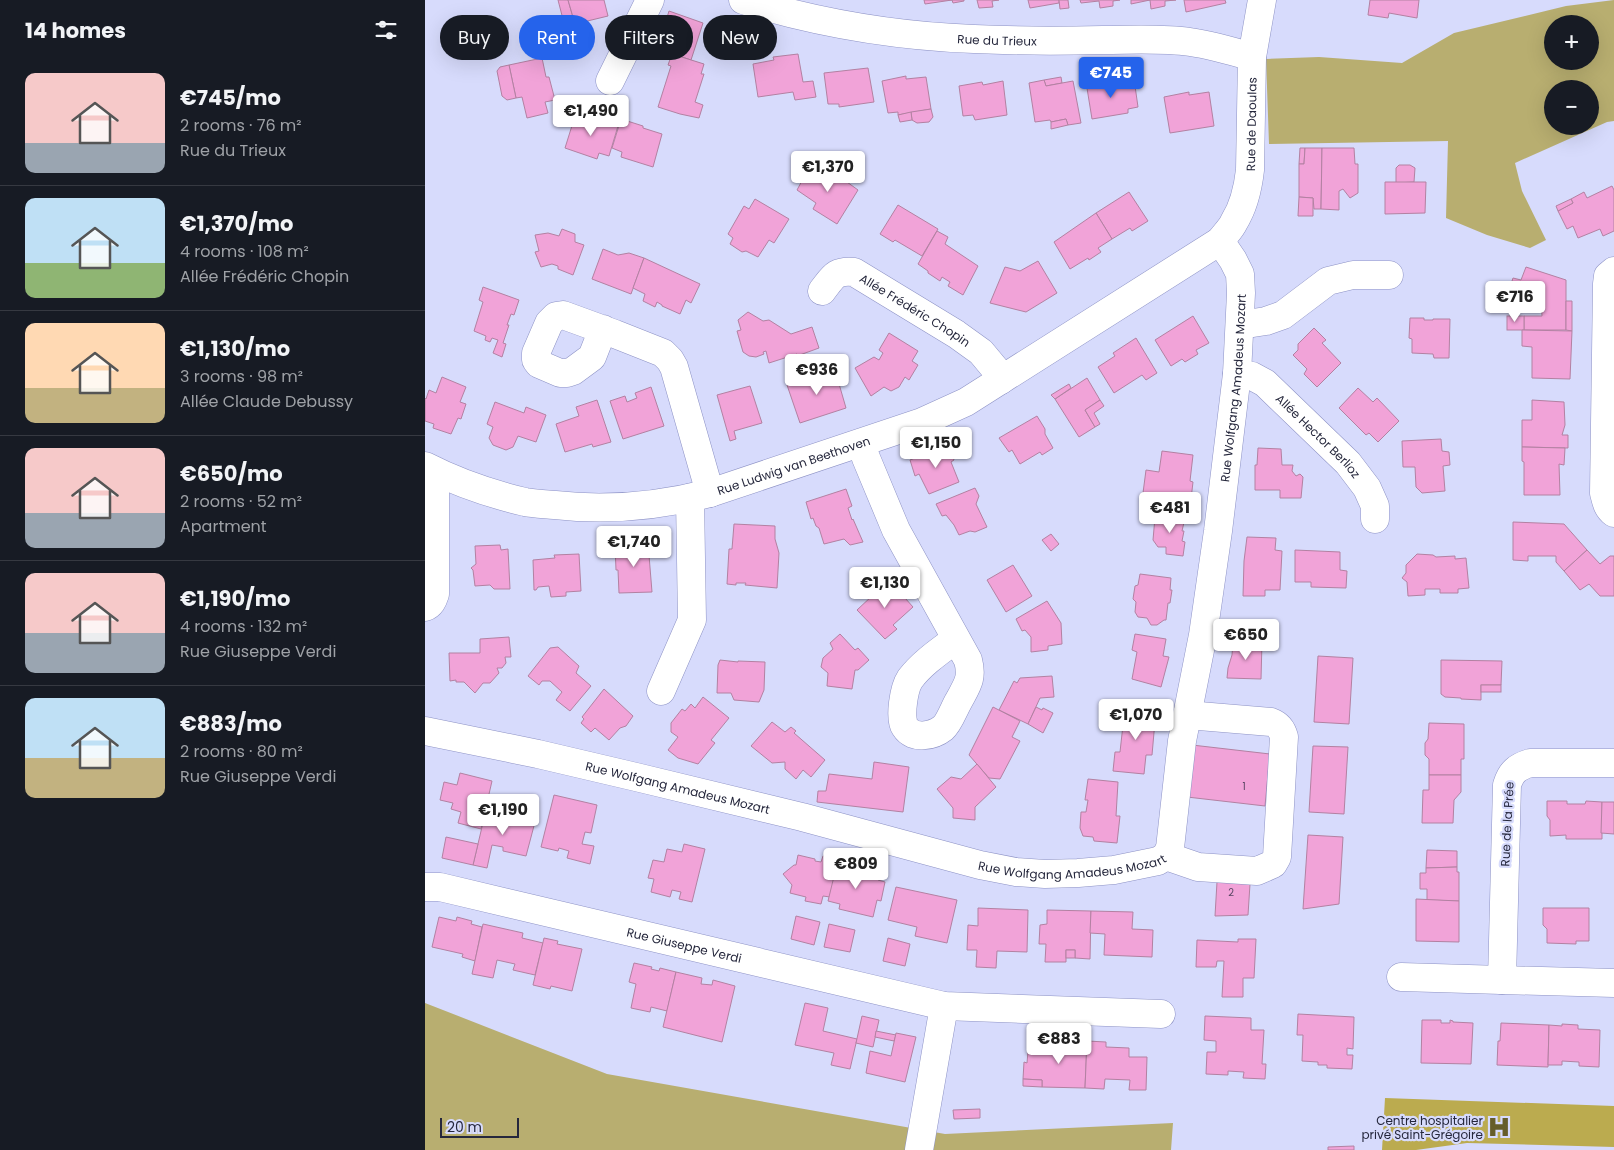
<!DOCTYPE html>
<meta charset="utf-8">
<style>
:root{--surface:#171b24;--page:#242831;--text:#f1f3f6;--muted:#9ea1a6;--line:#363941;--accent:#2563eb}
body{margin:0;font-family:Poppins,sans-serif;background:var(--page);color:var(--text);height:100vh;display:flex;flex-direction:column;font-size:19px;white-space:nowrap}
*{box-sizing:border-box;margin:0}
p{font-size:16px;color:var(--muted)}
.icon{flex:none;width:28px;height:28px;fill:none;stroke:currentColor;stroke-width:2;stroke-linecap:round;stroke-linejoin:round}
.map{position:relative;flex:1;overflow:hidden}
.panel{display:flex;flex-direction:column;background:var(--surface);width:425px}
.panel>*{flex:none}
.banner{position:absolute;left:15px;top:15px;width:475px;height:45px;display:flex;gap:10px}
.tools{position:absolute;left:1119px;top:15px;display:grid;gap:10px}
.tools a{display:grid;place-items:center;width:55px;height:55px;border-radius:50%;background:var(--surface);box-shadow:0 5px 20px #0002;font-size:25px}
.scale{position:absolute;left:15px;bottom:12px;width:79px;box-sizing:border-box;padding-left:5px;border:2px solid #25273c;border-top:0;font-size:14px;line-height:18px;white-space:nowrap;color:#25273c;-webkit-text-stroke:4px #d7dbfc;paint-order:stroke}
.price{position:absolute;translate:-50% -42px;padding:0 11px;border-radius:5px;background:#fff;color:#222;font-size:16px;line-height:32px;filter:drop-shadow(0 1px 2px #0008)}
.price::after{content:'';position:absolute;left:50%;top:30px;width:15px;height:11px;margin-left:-8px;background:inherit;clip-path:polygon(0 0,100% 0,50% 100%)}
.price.on{background:var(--accent);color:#fff}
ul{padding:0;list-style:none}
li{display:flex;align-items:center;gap:15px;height:125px;padding:0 25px}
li+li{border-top:1px solid var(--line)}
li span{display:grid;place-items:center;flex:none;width:140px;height:100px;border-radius:10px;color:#555}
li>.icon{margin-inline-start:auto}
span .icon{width:60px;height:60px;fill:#fffc;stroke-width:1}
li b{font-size:21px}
h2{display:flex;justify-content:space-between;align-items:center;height:60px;padding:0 25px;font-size:21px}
.tag{padding:0 18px;border-radius:22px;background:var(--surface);box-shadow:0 5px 20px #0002;font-size:18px;line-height:45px}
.tag.on{background:var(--accent);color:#fff}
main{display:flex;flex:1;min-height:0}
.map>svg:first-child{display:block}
.green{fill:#b8ae70;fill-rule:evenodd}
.forest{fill:#bbab4f}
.building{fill:#f1a3d8;stroke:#b381a2}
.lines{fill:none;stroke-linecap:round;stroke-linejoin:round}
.minor-casing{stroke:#8d92c5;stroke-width:29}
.minor{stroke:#fff;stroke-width:28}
.labels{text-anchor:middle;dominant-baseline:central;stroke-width:4.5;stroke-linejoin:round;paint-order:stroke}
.number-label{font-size:10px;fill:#584663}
.street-label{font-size:12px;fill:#25273c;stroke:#d7dbfc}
.poi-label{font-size:12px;fill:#25273c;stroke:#d7dbfc;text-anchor:end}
</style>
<main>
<section class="panel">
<h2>14 homes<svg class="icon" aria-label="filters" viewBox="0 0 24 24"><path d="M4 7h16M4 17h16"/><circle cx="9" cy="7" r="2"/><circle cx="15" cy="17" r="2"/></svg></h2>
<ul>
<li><span style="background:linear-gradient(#f6c9c9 70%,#9aa5b1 0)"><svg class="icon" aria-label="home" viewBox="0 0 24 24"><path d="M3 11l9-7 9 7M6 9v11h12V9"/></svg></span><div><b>€745/mo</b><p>2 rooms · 76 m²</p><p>Rue du Trieux</p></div></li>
<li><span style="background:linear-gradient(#bfe0f5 65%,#8fb573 0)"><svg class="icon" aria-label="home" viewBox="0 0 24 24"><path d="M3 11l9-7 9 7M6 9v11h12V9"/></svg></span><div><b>€1,370/mo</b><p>4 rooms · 108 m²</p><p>Allée Frédéric Chopin</p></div></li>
<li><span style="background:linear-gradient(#ffd9b3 65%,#c2b280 0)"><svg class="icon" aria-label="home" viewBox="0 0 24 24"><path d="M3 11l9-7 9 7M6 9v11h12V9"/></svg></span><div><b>€1,130/mo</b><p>3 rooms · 98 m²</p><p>Allée Claude Debussy</p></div></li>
<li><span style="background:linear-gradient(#f6c9c9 65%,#9aa5b1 0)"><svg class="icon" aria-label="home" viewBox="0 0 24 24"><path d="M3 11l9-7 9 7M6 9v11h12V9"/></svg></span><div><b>€650/mo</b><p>2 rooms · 52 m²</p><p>Apartment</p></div></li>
<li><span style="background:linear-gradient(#f6c9c9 60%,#9aa5b1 0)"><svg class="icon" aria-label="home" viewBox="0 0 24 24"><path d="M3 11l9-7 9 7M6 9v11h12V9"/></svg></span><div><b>€1,190/mo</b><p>4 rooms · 132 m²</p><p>Rue Giuseppe Verdi</p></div></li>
<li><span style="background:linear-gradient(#bfe0f5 60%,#c2b280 0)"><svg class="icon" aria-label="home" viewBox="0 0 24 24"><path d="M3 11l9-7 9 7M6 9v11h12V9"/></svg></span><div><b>€883/mo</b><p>2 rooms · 80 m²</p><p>Rue Giuseppe Verdi</p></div></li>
</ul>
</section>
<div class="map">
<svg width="1189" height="1150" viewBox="0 0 1189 1150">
<rect width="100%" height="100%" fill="#d7dbfc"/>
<g class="green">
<path d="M1189,0V121L1182,122L1090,163L1097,191L1121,240L1105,248L1062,235L1021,218L1023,141L844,144L841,59L894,57L977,63L1029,33L1141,6ZM1128,24H1165V61H1128ZM1128,89H1165V126H1128Z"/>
<path d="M0,1003L182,1074L520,1134L748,1123L746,1150H0Z"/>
</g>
<path class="forest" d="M960,1098L1189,1106V1147L1042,1143L991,1150H957Z"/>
<g class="building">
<path d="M133,0H143L150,24L140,27Z"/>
<path d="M143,0H179L183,16L150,24Z"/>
<path d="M499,0H539V1L528,3L527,0L500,4Z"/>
<path d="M552,0H574L567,1L568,7L554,8Z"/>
<path d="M603,0H634V3L605,8Z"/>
<path d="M634,0H643L644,8L635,9Z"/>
<path d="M655,0H695L688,1V6L675,8L674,1L656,3Z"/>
<path d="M706,0H751L740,1V6L726,9L725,0L706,4Z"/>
<path d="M759,0H800L801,3L761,12Z"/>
<path d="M945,0H994L992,18L964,13L963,18L943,15Z"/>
<path d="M244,11L278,23L266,60L230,48L233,37H236Z"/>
<path d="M247,54L279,64L276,74H279L270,102L278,105L274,118L255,114L233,107L246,66L243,65Z"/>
<path d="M373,54L378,82L388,81L391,97L370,100L368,92L333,97L328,64L349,60L348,57Z"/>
<path d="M117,58L121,77H124L130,100L120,102L123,113L102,118L97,97L91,98L84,65Z"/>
<path d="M84,65L91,98L82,100L77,96L72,71L75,67Z"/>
<path d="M443,68L449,102L414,107V104H403L399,73Z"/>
<path d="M481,76V79L501,77L506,109L473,115V112L463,113L457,81Z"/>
<path d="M636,77L637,83L621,86L619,80Z"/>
<path d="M619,80L621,86L648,81L656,123L643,125L641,119L626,122L625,120L610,122L604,83Z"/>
<path d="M673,80V84L698,80L700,88L710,86L713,107L703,109V113L667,119L661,82Z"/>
<path d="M578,81L582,115L550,120L548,115L538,116L534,86L557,82L558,85Z"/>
<path d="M764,92V95L784,92L789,126L745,133L739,97Z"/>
<path d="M506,109L508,117L504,122L492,123L487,120L486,112Z"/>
<path d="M486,112L487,120L475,122L473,115Z"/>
<path d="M150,116L170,122V119L193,126L184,156L174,153L172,159L140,148Z"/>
<path d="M196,119L218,126V128L237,134L228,167L196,157L197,152L187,148Z"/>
<path d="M641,119L643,125L626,129V122Z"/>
<path d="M875,148H880L879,164H874Z"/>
<path d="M880,148H897L896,209H889L888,198L874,197V164H879Z"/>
<path d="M897,148H929L930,164H933V193L925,198L918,189L914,191V210L896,209Z"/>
<path d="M974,165H985L990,168L989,182L971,183V168Z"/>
<path d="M385,166L407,179L413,170L425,177L422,182L433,190L412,224L388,209L391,203L372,190Z"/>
<path d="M960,182H1001L1000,213L960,214Z"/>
<path d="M1187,186L1189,190V231L1178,236L1175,229L1153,238L1148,226L1142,229L1133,211L1148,203L1146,199L1159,192L1162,198Z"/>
<path d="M704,192L723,221L707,231L705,228L687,239L671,213Z"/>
<path d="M874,197L888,198V216H873Z"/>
<path d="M330,199L364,219L349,243L344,240L333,257L321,251L317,252L305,244L308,238L303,234L319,206L324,209Z"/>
<path d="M1146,199L1148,203L1133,211L1131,206Z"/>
<path d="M473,205L513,229L497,256L470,240L468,242L455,234Z"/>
<path d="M671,213L687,239L673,248L676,252L664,260L663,258L645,269L629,242Z"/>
<path d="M137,229L150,234V242L159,245L148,275L133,269V266L127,264L116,267L110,252L114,251L110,235L123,233L134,236Z"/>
<path d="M512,231L523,237L520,244L553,266L538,295L523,286L525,282L517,277L515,281L503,273V271L493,264Z"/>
<path d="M178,249L193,255L204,253L219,258L206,294L167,279Z"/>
<path d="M219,258L275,284L266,303L261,300L255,314L237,306V305L232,302L230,307L218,301L220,294L208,288Z"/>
<path d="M613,261L632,293L601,312L565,303L580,267L595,271Z"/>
<path d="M1101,267L1141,280V330H1099V316H1117L1116,299L1112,297L1097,301L1082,296L1088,278L1096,280Z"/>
<path d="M58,287L94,300L89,315L86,314L82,325H84L78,343L81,344L77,357L68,353L73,340L67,338L65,342L60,340L61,336L49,331L58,302L54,300Z"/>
<path d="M1141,301H1147V331L1141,330Z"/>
<path d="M323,312L338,321L344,320L366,334L387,327L394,348L372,356V354L344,363L341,351L338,352L339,354L331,357L324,356L318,352L312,331L316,330L313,320Z"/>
<path d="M768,316L784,343L771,350L773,354L760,362L757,359L746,366L730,340Z"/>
<rect x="1082" y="316" width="17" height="14"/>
<path d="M985,318H999V320H1008V319H1025L1024,358H1009L1008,354L987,353V339L984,338Z"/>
<path d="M889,328L901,340L897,343L916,363L892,387L879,374L882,369L868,355L873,350V344Z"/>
<path d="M1097,330L1147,331L1145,379L1107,378V347L1097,346Z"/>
<path d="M464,333L493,351L487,361L493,365L484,380L480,377L474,387L466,391L459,387L446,396L430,368L449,357L454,360L458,353L454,350Z"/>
<path d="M711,338L732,373L721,380L717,375L689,393L673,367L690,356L688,353Z"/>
<path d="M406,367L410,370L421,408L375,423L362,385L386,377L388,385L397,383L395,374L397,370Z"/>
<path d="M395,375L397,383L388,385L386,378Z"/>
<path d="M17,377L41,387L35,402L41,404L36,419L33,418L26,434L8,428L9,424L0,421V398L1,399L4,390L11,393Z"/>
<path d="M662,378L675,400L660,410L670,427L654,437L630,399Z"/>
<path d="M644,384L646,388L630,399L626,395Z"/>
<path d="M325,386L337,423L309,431L311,439L305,441L292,395Z"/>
<path d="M226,387L239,426L198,439L185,401L200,396L202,402L212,398L210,393Z"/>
<path d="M933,388L948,402L952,398L974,421L953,442L944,433L941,435L914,408Z"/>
<path d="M172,400L186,442L168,447L167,444L140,452L131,424L154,416L151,407Z"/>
<path d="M675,400L679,406L669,413L675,424L670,427L660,410Z"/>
<path d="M1107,400L1139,402L1140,425L1137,435H1143V448L1097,447V420H1107Z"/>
<path d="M70,402L99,413L101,407L121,415L111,442L93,436L88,447L81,450L68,445L64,438L68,427L62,424Z"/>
<path d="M612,416L620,429V434L628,448L617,455L615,452L595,464L587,450L584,452L574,438Z"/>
<path d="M1016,439L1017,451L1024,452L1025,465L1018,466L1020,491L997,493L991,487L990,467H978L977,441Z"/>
<path d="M523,444L529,460L526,462L534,482L504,494L494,474L490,476L485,460Z"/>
<path d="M1097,447L1140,448L1139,465L1134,464L1135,495H1099V462L1097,461Z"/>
<path d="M833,448L856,449L857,465H868L867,471L871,476L875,474L878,477L876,498H855V490H830V465H832Z"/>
<path d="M737,451L768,455L765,481L768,482L766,499L718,493L721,470L734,472Z"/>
<path d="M550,488L554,496L551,504L562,527L550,532L545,531L534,535L529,525L521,515L517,516L511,504Z"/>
<path d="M421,489L427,506L423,508L427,520L428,519L438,542L425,545L419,539L399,544L394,528L391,526L388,518L386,519L381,502Z"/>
<path d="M736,514L760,518L757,531H759L757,541L760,542L758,556L741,554V547H733L728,540L730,517Z"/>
<path d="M1088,522L1139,524L1162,550L1139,571L1131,562V556H1103V561L1088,560Z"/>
<path d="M309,524L350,526V539L354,553L352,588L320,585L321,583H311V585L302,584L304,549H307Z"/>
<path d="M626,534L634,544L626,551L617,540Z"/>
<path d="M822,537L851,538L850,550L857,551L855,590H840V596H818L819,561Z"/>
<path d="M223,543L227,592L194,593L193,570H191L190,545Z"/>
<path d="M75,545L76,550L83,549L85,589H69L65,585L50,586L48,570L46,568L51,564L50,546Z"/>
<path d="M870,550L915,552V570L922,571L921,588L886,587V582H870Z"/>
<path d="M1162,550L1175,564L1185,556H1189V596H1175L1164,584L1155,590L1139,571Z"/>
<path d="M154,554L156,591L141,592V596L126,597L124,586L113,587L111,590H109L108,560L130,558L129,555Z"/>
<path d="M992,554L1008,555L1011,557L1030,556V559L1041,558L1044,588L1033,589V593H1015V589H1000V595L983,596L982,582L977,578L981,573V565Z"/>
<path d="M588,565L607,596L581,612L562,580Z"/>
<path d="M715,574L746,578L745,590H747L745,603H743L741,620H739L732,625H726L722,618L713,617L710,612L711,602L708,599L710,586L713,585Z"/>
<path d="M464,580L488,607L468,625L472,629L460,639L432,610Z"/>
<path d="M622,601L636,623L637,644L623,646V650L606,652V637L600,630L597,631L591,619Z"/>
<path d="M415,634L430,650L433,648L444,660L433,670H430L427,689L402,686L403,673L396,667L398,658L408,649L405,643Z"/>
<path d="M710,634L741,639L738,656L744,657L736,687L707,679L712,652L707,650Z"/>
<path d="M84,637L86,657H80L81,663L77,668H72L74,673L65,683H58L50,693L39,682H31V680L25,681L24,653H55V639Z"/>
<path d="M808,642H837L836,679L802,678L803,668L807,655Z"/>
<path d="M133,647L154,666L151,673L166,686L145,711L131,700L137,692L125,681H117L114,685L103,676L125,648Z"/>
<path d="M893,656L928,658L924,724L889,722Z"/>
<path d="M295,660L313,662V661L340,662L339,690L334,702L309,700L306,693H292L293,665Z"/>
<path d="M1016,660L1077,661L1076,685H1056V700L1036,699V698L1020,697L1016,694Z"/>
<path d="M627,676L629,697L615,698L603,724L574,710L589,681L592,683L595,678Z"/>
<rect x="1056" y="685" width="20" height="7"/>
<path d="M179,689L208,716L201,726L195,728L184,740L170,728L166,732L156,723L159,719L157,717Z"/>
<path d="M278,697L304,718L286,740L290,743L273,764L253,758L243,750L253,737L246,732V723L257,709L260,711L266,704L270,708Z"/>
<path d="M568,707L595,721L587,737L595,741L575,779L564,778L544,755Z"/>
<path d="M611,707L617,710L618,708L628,713L618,733L603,724Z"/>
<path d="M700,707L731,710L727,755H721L719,774L688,771L690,752H695Z"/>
<path d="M347,722L360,732L366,727L371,731L369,733L400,760L386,777L378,770L371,779L360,769V762L347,763L326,746Z"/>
<path d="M1004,723L1039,724V759H1036V775H1004V759L1000,755V743L1003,739Z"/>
<path d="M767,745L845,754L840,806L762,797Z"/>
<path d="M888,746L923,747L919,814L884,812Z"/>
<path d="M449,762L484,767L478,812L392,802L393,791H401L404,774L447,779Z"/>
<path d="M552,764L571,787L550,807V820L528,818V808L512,789L526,777L536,779Z"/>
<path d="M35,773L67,781L56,829L33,823L36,812L26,809L28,803L15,800L19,782L32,785Z"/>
<path d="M1004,775H1036V792L1029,800L1028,823H997L998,790H1004Z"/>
<path d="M663,779L693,782L691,816H695L692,843L669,841L668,837L658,836L655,828L656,812H661L663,800H660Z"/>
<path d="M129,795L172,805L166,833L160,832L157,844L169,846L165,864L142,858L144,851L134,848L133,851L116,847Z"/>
<path d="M1122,801H1142V804H1160L1161,801L1177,802V839H1141V835L1125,836V820L1122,816Z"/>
<path d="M1177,802H1189V834L1176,833Z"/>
<path d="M61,810L110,822L101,856L78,851V847L67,845L62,868L48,865Z"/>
<path d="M883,835L918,837L914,904L878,909Z"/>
<path d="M21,837L53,844L48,865L17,858Z"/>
<path d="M259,844L280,849L267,902L254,899L256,892L247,890L245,897L226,892L229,879L223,878L228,860L239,862L242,849L257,852Z"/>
<path d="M1002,850L1032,851V867L1001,868Z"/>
<path d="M373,855L390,859V861L396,862L398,856L414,859L405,897L398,896L396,904L380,901L381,897L365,893L367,885L358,874L369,865H371Z"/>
<path d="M412,864L455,874L453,880L460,882L456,901L452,900L448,917L414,909L415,904L403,901Z"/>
<path d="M1032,867V872H1034V901L1002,900V889H995V873H1001V868Z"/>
<path d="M792,882L825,884L823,915L790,916Z"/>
<path d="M471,887L532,900L522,943L490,936L492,927L463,920Z"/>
<path d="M991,899L1034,901V942L991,941Z"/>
<path d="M553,908L603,910L602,952L572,951L571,968L551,967L552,950H542L543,925L553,926Z"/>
<path d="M1118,908H1164V941H1151V944L1122,943V929L1118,925Z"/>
<path d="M622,910L666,911L665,959L650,958V950H641V962H620L621,944H614L615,925L622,924Z"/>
<path d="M666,911L708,912L707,929L728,930L727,957L679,955L680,934L665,933Z"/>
<path d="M371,916L395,922L389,945L366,939Z"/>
<path d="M14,917L31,921L32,917L47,921L46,924L57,927L50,961L37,957L38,954L7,947Z"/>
<path d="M58,924L98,933L97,938L118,943L110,975L88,970L90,964L72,960L68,978L47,974Z"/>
<path d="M404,924L430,930L425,952L399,947Z"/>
<path d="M119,938L133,941L132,944L157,949L147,991L126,986L125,989L108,985Z"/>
<path d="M463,938L485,944L480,966L458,961Z"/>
<path d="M813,939H831L829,978H818V997H797L799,961H792L791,967H771L772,940L813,942Z"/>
<rect x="641" y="950" width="9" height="8"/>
<path d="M209,963L227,967L226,969L234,971L235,968L251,972L242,1011L226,1007L225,1012L206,1008L211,984L204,982Z"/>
<path d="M251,972L277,978L276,984L287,985L288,980L310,986L297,1042L238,1027Z"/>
<path d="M380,1003L403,1008L398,1031L432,1039L425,1069L406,1065L409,1053L370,1045Z"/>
<path d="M873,1014L929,1017L928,1049L922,1048V1055H928L927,1069L902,1068V1065H893V1062L877,1061L878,1035H872Z"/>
<path d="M437,1016L454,1020L448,1047L431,1043Z"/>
<path d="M780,1016L826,1018V1030H839L837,1064H841L840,1079L818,1078L819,1072L803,1071V1075L781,1074L782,1052H791V1041L779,1040Z"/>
<path d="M997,1020H1016V1023H1025V1020L1028,1021V1022L1048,1023L1046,1064L996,1063Z"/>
<path d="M1076,1023L1124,1025L1123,1067L1072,1065L1073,1041H1075Z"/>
<path d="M1137,1024L1153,1025V1029L1175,1030L1174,1067L1154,1066V1062L1137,1061V1065H1123L1124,1025L1137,1026Z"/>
<path d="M451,1031L471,1035L469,1041L450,1037Z"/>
<path d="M471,1033L491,1037L480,1082L441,1073L445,1051L466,1056Z"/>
<path d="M619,1040L636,1041V1046H619Z"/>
<path d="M636,1041H662L660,1088L617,1087V1080L598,1079L599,1062L602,1063L603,1051L618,1052L619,1046H636Z"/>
<path d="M662,1041L681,1042V1047L704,1048V1057H722L721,1090H704L705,1080L680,1079L679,1089L660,1088Z"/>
<path d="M598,1079L617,1080V1087L598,1086Z"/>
<path d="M555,1109V1118L529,1119L528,1110Z"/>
<path d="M929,1146V1150H903V1147Z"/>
</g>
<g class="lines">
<defs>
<g id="minor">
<path id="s1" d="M318,0C393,23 471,36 549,39C592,41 635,41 678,40C706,40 737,38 765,42C786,45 807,51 827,57"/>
<path d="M185,81L225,0"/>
<path d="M1189,271L1183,276L1182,284L1179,493C1181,501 1182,508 1189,513"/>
<path id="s2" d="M397,291C408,277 410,270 429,272L531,334L556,352L571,370L576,380"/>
<path d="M815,325L841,321L858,315L903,281L928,275H964"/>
<path d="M178,329L167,357L148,371L142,373H135L114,364L111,360V353L124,323L131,316L138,315L190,334L238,353L245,360L249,367L285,493"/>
<path id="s3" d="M812,374L827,376L840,383L923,463L942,488L950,506V519"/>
<path d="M436,443L441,458L471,530L543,660C548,679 542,685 533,702C529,709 524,723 518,728C508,736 488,740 480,727C474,718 479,688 485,679C497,663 515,651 531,639"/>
<path id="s4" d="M0,466C31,482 66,494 100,502C110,504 121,504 130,505C182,511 234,506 285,493L497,422L541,402L795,241C799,235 806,229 809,222C819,206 823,188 825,170L827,57L837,0"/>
<path d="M0,607C6,605 8,600 10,594V489L15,474"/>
<path d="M236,691L267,620L265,498"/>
<path id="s5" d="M0,731L113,754L211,777L377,817L555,865L591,872L620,874L653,873L689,870L733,861L741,856L745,848L757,741L778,635L793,531L812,374L816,293L815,274L808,260L795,241"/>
<path d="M1189,763H1105C1092,767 1086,772 1082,785L1077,980L1189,983"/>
<path d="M741,856L773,867L832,871L848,864L852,857L859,737C857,729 854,725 846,722L762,715"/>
<path id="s6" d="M0,887H15L519,1006L736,1014"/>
<path d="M976,977L1077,980"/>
<path d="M494,1150L519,1006"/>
</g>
</defs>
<use href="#minor" class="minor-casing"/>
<use href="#minor" class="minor"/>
</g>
<defs>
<symbol id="hospital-bare" viewBox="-9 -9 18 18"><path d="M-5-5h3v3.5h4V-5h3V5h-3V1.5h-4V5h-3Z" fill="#665d29" stroke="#d7dbfc" stroke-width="2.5" paint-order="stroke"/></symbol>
</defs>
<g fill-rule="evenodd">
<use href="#hospital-bare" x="1058" y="1111" width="32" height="32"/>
</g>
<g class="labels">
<g class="number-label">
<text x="819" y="786">1</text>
<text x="806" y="892">2</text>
</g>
<g class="street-label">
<text stroke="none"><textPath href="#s1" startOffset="258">Rue du Trieux</textPath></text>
<text stroke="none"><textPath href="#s4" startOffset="990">Rue de Daoulas</textPath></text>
<text stroke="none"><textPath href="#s2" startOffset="112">Allée Frédéric Chopin</textPath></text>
<text stroke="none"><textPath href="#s5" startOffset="1234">Rue Wolfgang Amadeus Mozart</textPath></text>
<text stroke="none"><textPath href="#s3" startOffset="105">Allée Hector Berlioz</textPath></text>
<text stroke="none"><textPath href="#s4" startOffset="381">Rue Ludwig van Beethoven</textPath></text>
<text stroke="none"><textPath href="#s5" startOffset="259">Rue Wolfgang Amadeus Mozart</textPath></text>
<text transform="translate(1082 824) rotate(-87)">Rue de la Prée</text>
<text stroke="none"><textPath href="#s5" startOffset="664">Rue Wolfgang Amadeus Mozart</textPath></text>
<text stroke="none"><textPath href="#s6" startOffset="266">Rue Giuseppe Verdi</textPath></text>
</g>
<g class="poi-label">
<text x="1058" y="1120">Centre hospitalier<tspan x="1058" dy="14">privé Saint-Grégoire</tspan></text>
</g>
</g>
</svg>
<div class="tools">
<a>+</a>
<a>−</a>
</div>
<div class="scale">20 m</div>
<b class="price on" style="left:686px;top:99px">€745</b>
<b class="price" style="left:166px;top:137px">€1,490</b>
<b class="price" style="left:403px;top:193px">€1,370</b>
<b class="price" style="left:1090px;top:323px">€716</b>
<b class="price" style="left:392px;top:396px">€936</b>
<b class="price" style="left:511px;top:469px">€1,150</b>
<b class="price" style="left:745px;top:534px">€481</b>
<b class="price" style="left:209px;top:568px">€1,740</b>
<b class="price" style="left:460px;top:609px">€1,130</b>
<b class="price" style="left:821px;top:661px">€650</b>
<b class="price" style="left:711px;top:741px">€1,070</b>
<b class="price" style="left:78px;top:836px">€1,190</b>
<b class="price" style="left:431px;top:890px">€809</b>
<b class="price" style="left:634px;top:1065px">€883</b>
<div class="banner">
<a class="tag">Buy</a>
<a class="tag on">Rent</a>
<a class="tag">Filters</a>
<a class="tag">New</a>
</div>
</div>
</main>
